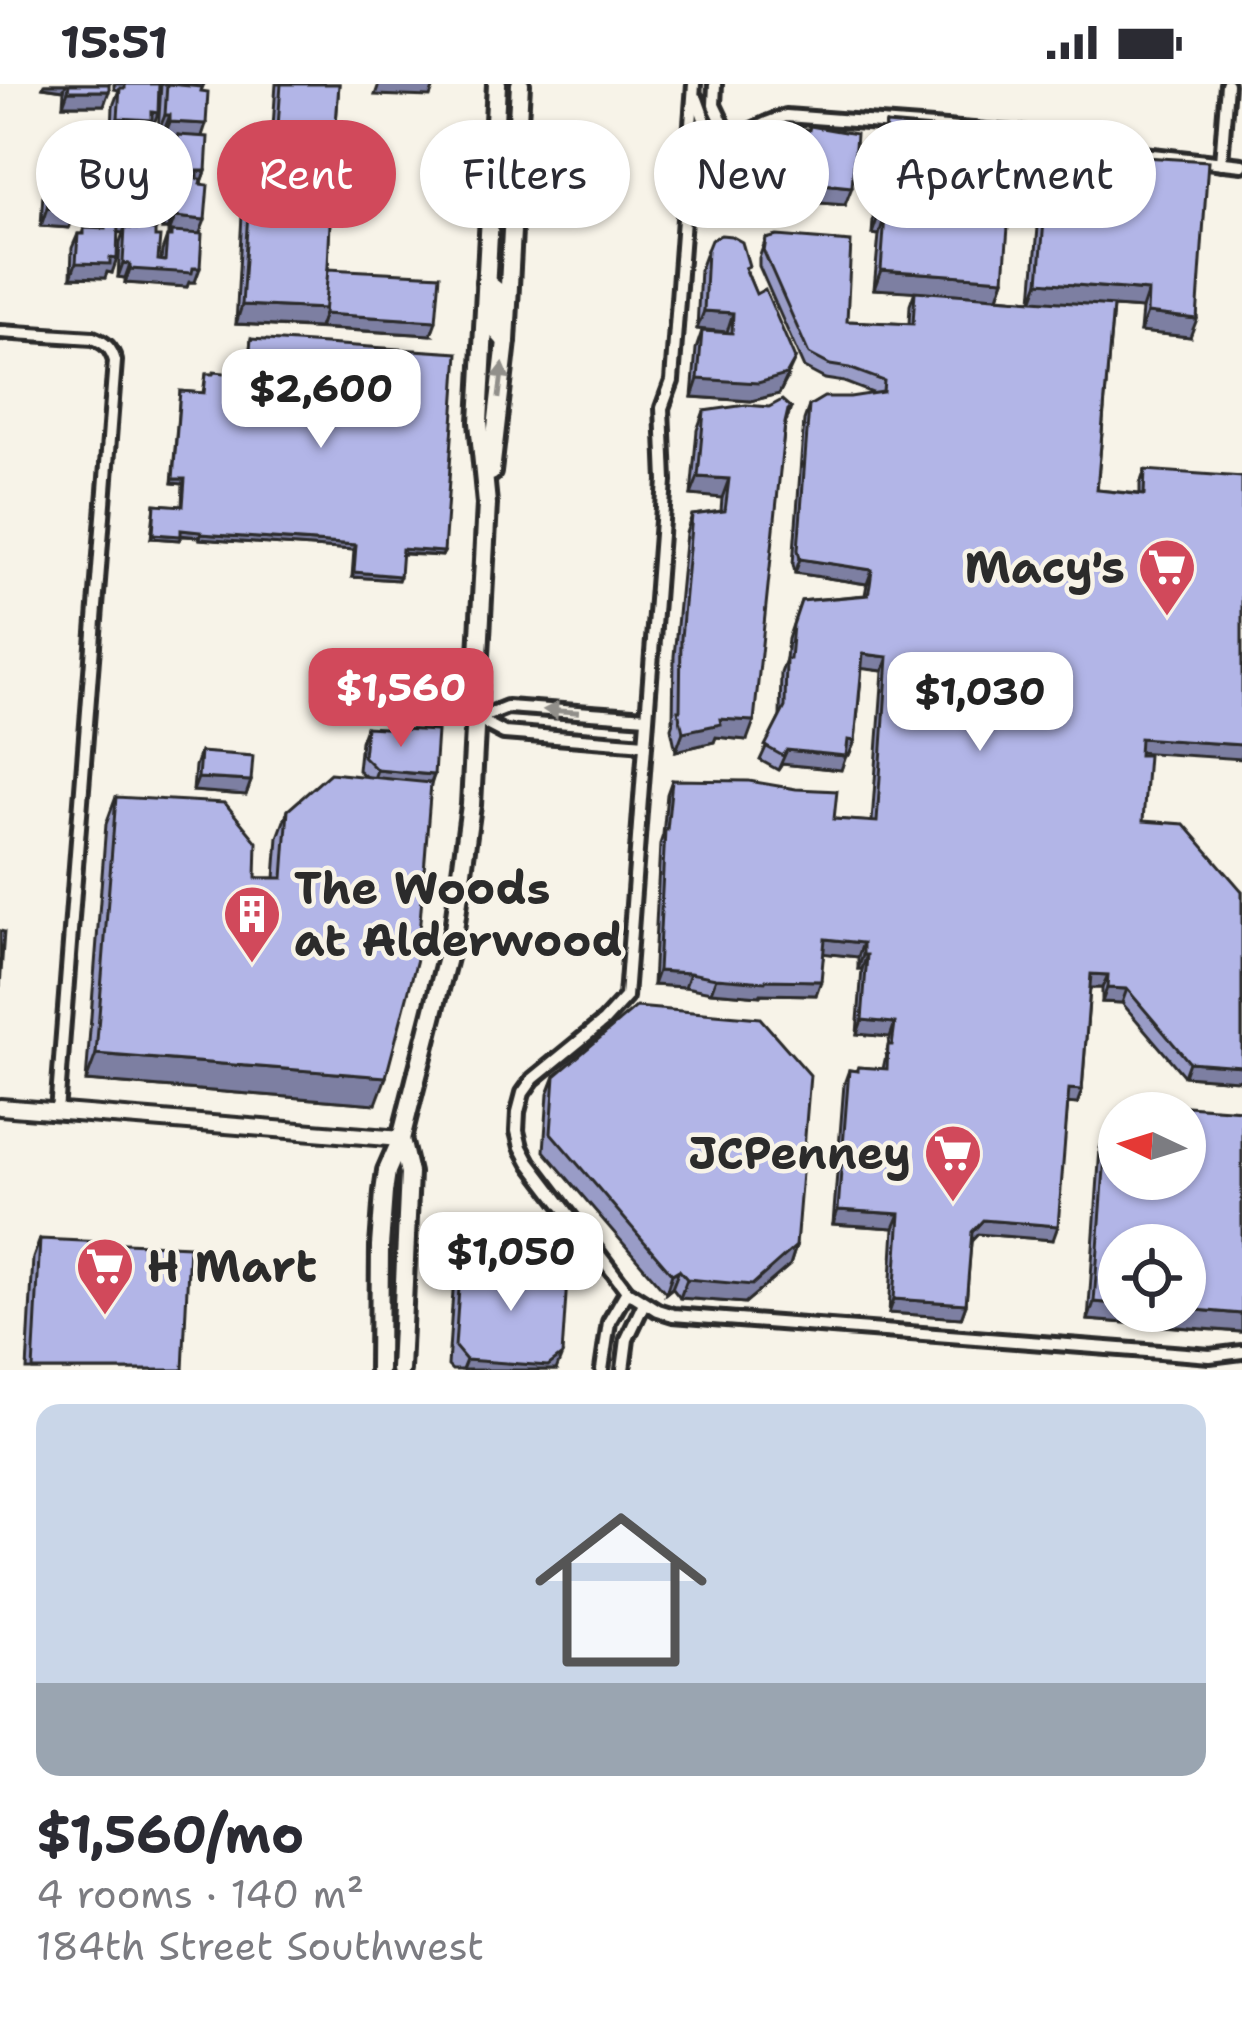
<!DOCTYPE html>
<meta charset="utf-8">
<style>
:root{--surface:#fff;--page:#f2f2f3;--text:#2b2b33;--muted:#7c7c81;--accent:#d1495b}
body{margin:0;font-family:"Shantell Sans",sans-serif;background:var(--page);color:var(--text);height:100vh;display:flex;flex-direction:column;font-size:45px;white-space:nowrap}
*{box-sizing:border-box;margin:0}
p{font-size:39px;color:var(--muted)}
.icon{flex:none;width:66px;height:66px;fill:none;stroke:currentColor;stroke-width:2;stroke-linecap:round;stroke-linejoin:round}
.map{position:relative;height:1286px;overflow:hidden}
.drawer{display:flex;flex-direction:column;background:var(--surface);flex:1}
.drawer>*{flex:none}
.guide{position:absolute;left:36px;top:36px;width:1170px;height:108px;display:flex;gap:24px}
.needle{width:78px;rotate:274deg}
.controls{position:absolute;left:1098px;top:1008px;display:grid;gap:24px}
.controls a{display:grid;place-items:center;width:108px;height:108px;border-radius:50%;background:var(--surface);box-shadow:0 3px 9px #0004;font-size:60px}
.price{position:absolute;translate:-50% -102px;padding:0 27px;border-radius:24px;background:#fff;color:#222;font-size:39px;line-height:78px;filter:drop-shadow(0 3px 6px #0008)}
.price::after{content:'';position:absolute;left:50%;top:72px;width:36px;height:27px;margin-left:-18px;background:inherit;clip-path:polygon(0 0,100% 0,50% 100%)}
.price.active{background:var(--accent);color:#fff}
ul{padding:0;list-style:none}
li{display:grid;align-content:center;gap:24px;height:636px;padding:0 36px}
li span{display:grid;place-items:center;height:372px;border-radius:24px;color:#555}
li>.icon{margin-inline-start:auto}
span .icon{width:216px;height:216px;fill:#fffc;stroke-width:1}
li b{font-size:51px}
.chip{padding:0 42px;border-radius:54px;background:var(--surface);box-shadow:0 3px 9px #0004;font-size:42px;line-height:108px}
.chip.active{background:var(--accent);color:#fff}
.status{display:flex;justify-content:space-between;align-items:center;height:84px;padding:0 60px;background:var(--surface);direction:ltr}
.status svg{height:33px;fill:currentColor}
.map>svg:first-child{display:block}
.lines{fill:none;stroke-linecap:round;stroke-linejoin:round}
.minor-casing{stroke:#2b2b2b;stroke-width:20}
.tertiary-casing{stroke:#2b2b2b;stroke-width:22}
.secondary-casing{stroke:#2b2b2b;stroke-width:26}
.minor{stroke:#f7f3e8;stroke-width:10}
.tertiary{stroke:#f7f3e8;stroke-width:14}
.secondary{stroke:#f7f3e8;stroke-width:16}
.wall{fill:#999cc7;stroke:#2b2b2b;stroke-width:3;fill-rule:evenodd}
.shaded-wall{fill:#7d7fa2;stroke:#2b2b2b;stroke-width:3}
.building{fill:#b2b5e7;stroke:#2b2b2b;stroke-width:3}
.oneway{fill:#918f8a}
.labels{text-anchor:middle;dominant-baseline:central;stroke-width:9;stroke-linejoin:round;paint-order:stroke}
.poi-label{font-size:45px;font-weight:bold;fill:#2b2b2b;stroke:#f7f3e8;text-anchor:end}
</style>
<div class="status"><b>15:51</b><svg viewBox="0 0 49 12"><path d="M0 12V9h3v3zM5 12V6h3v6zM10 12V3h3v9zM15 12V0h3v12zM26 1h20v11H26zM47 4h2v5h-2z"/></svg></div>
<div class="map">
<svg width="1242" height="1286" viewBox="0 0 1242 1286">
<rect width="100%" height="100%" fill="#f7f3e8"/>
<filter id="ink" filterUnits="userSpaceOnUse"><feTurbulence type="fractalNoise" baseFrequency=".00833" numOctaves="2"/><feDisplacementMap in="SourceGraphic" scale="24" xChannelSelector="R" yChannelSelector="G"/><feConvolveMatrix kernelMatrix="1 2 1 2 8 2 1 2 1" color-interpolation-filters="sRGB"/></filter>
<g filter="url(#ink)">
<g class="lines">
<defs>
<g id="minor">
<path d="M694,0L672,297L662,324L665,397L626,913L604,937L533,995L523,1009L518,1028L517,1047L521,1063L529,1078L627,1207L657,1226L673,1231L1186,1270L1210,1272L1242,1268"/>
<path d="M715,0L714,21L725,44V64"/>
<path d="M697,15L710,51L725,64"/>
<path d="M1098,65L1242,81"/>
<path d="M1221,79L1227,0"/>
<path d="M691,111C711,69 741,46 786,32L1042,51L1080,60"/>
<path d="M0,248L93,254C106,259 111,264 115,277L57,1028"/>
<path d="M477,635L507,623L647,633"/>
<path d="M477,635L504,649L645,660"/>
<path d="M602,1286L609,1238L627,1207"/>
<path d="M623,1286L627,1255L644,1219"/>
</g>
<path id="tertiary" d="M0,1023L401,1055"/>
<g id="secondary">
<path d="M486,198L496,206L495,245L506,257"/>
<path d="M491,388L506,257L520,0"/>
<path d="M379,1286L380,1162L384,1108L387,1087L401,1055L454,846L471,721L487,420L479,338L497,0"/>
<path d="M400,1286L409,1089L401,1055"/>
</g>
</defs>
<use href="#minor" class="minor-casing"/>
<use href="#tertiary" class="tertiary-casing"/>
<use href="#secondary" class="secondary-casing"/>
<use href="#minor" class="minor"/>
<use href="#tertiary" class="tertiary"/>
<use href="#secondary" class="secondary"/>
</g>
<g class="wall">
<path d="M44,0H109L104,21H63L64,6L43,3Z"/>
<path d="M114,0H159L151,47L147,48L158,49L161,0H204L201,7L202,52L206,87L201,100L200,149L195,198H189L187,203L125,199V194L118,193L120,158L123,149L118,148L112,189L107,188L105,194L71,193L72,164L78,150H82L84,144H87L88,140H83L84,116L76,138L72,137L69,144L41,142L43,109L50,91H55L57,85L89,87L91,61L96,47L112,48L113,22L119,6L114,5ZM125,53H128L125,61L123,96H130L124,114L119,96L122,87ZM165,56L172,57L167,70L166,79H164ZM163,123L162,145H168V152H170L167,153L162,167L161,177L158,176L152,145H156Z"/>
<path d="M276,0H339L330,118L328,185L431,251L236,240L242,131L249,113L268,114Z"/>
<path d="M886,40L932,56L959,59L962,49L1004,195L998,213L1032,216L1040,119L1047,100L1052,101L1065,55L1190,253L1140,248L1142,225L1113,223L1097,406L1140,410V400L1145,386L1139,668L1143,737L1242,807V993L1238,996L1184,992L1122,919L1102,918V904H1090L1082,1006L1077,1020L1068,1019L1053,1156L978,1150L971,1157L966,1220L961,1234L889,1229L894,1144L833,1140L844,1000L849,986L856,987L858,983L883,985L890,953L857,950L862,885H858V873L824,869L816,911L761,910L760,912L711,908L685,903L653,901L660,760L663,751L667,710L672,696L834,735L872,738L883,587L862,584L855,657L849,671L846,670L841,686L782,680L778,686L760,676L780,633L781,589L786,575L788,555L801,517L865,511L867,500L795,489L793,480L804,336L809,322L875,310L844,298L825,295L804,284L759,182V174L766,155L847,237L909,240L910,221L915,207L874,205L879,151L872,150L879,58Z"/>
<path d="M802,45L845,121L797,117L796,121L778,120L779,111L767,110L774,71L780,53L800,51Z"/>
<path d="M707,166L747,188L788,293L779,310L751,317L692,313L696,265L702,247L727,248L697,245L700,185Z"/>
<path d="M251,255L444,468L442,472L401,470L398,496L352,493L354,466L200,455V453L181,452L179,456L151,454L155,420L182,422L183,400L172,399L180,307L203,309L206,290L247,291Z"/>
<path d="M791,324L785,341L747,656L716,653L714,658L676,667L671,644L673,638L674,572L686,449L692,431L721,427L722,414L691,411L697,346L704,327Z"/>
<path d="M366,643L434,691L431,701L376,1020L86,997L106,740L116,713L256,794H275L278,753L288,726L365,692L358,686L361,657Z"/>
<path d="M200,668L251,697L246,711L193,707L195,682Z"/>
<path d="M555,992L796,1162L790,1181L745,1219L680,1214L672,1204L666,1209L544,1067L548,1010Z"/>
<path d="M1107,1045L1239,1248L1088,1236L1100,1064Z"/>
<path d="M40,1155L183,1286H27L33,1174Z"/>
<path d="M460,1189L556,1286H452L448,1282L453,1207Z"/>
</g>
<g class="shaded-wall">
<path d="M45,0H66L64,6L43,3Z"/>
<path d="M379,0H435L430,13L375,11Z"/>
<path d="M68,7H109L104,21H63Z"/>
<path d="M152,28L158,29L151,47H148L145,54L130,47L128,53L111,52L118,34Z"/>
<path d="M165,31H170L163,49H158Z"/>
<path d="M170,38L206,40L200,58L178,51L176,57L163,56Z"/>
<path d="M128,82H135L130,96H123Z"/>
<path d="M94,85L122,87L117,101L91,99L84,116H78L84,97L89,98Z"/>
<path d="M206,87L201,101L171,104L164,123L158,122L137,90L132,102H130L135,88Z"/>
<path d="M774,92L786,93L779,111L767,110Z"/>
<path d="M803,98L852,103L845,121L797,117L796,121L778,120L785,101Z"/>
<path d="M77,119H83L76,138L72,137L69,144L41,142L47,124Z"/>
<path d="M89,122H94L88,140H83Z"/>
<path d="M169,126L175,127L168,145H162Z"/>
<path d="M163,127L156,145L125,144L123,149L105,147L106,140L103,147L87,146L94,128Z"/>
<path d="M878,132H885L879,151L872,150Z"/>
<path d="M175,133L205,136L198,154L172,148L170,152H168Z"/>
<path d="M110,174L117,175L112,189L107,188L105,194L71,193L76,179Z"/>
<path d="M123,179L130,180L125,194L118,193Z"/>
<path d="M200,184L195,198H189L187,203L125,199L130,185Z"/>
<path d="M881,186L1004,195L998,213L874,205Z"/>
<path d="M1039,198L1148,207L1142,225L1032,217Z"/>
<path d="M242,221L326,225L319,244L236,240Z"/>
<path d="M704,227L733,229L727,248L697,245Z"/>
<path d="M1147,229L1197,235L1190,253L1140,248Z"/>
<path d="M324,230L436,237L431,251L319,244Z"/>
<path d="M795,275L779,310L751,317L692,313L698,295Z"/>
<path d="M698,393L729,395L722,414L691,411Z"/>
<path d="M173,395H185L183,400L172,399Z"/>
<path d="M181,446L201,448L200,453L179,451Z"/>
<path d="M153,450L181,452L179,456L151,454Z"/>
<path d="M201,450L356,461L354,466L200,455Z"/>
<path d="M402,465L444,468L442,472L400,469Z"/>
<path d="M800,475L872,486L867,500L795,489Z"/>
<path d="M354,488L400,492L398,496L352,493Z"/>
<path d="M863,570L888,573L883,587L858,584Z"/>
<path d="M720,635L754,637L747,656L716,653L714,658L676,667L683,648Z"/>
<path d="M1140,654L1242,661V675L1135,668Z"/>
<path d="M848,656L855,657L849,671L842,670Z"/>
<path d="M787,666L846,672L841,686L782,680L778,686Z"/>
<path d="M377,686L434,691L429,704L372,700Z"/>
<path d="M198,694L251,697L246,711L193,707Z"/>
<path d="M825,855L863,859L858,873L820,869Z"/>
<path d="M863,871H867L862,885H858Z"/>
<path d="M658,887L690,889L685,903L653,901Z"/>
<path d="M1091,890L1108,891L1102,904H1086Z"/>
<path d="M716,894L821,897L816,911L761,910L760,912L711,908Z"/>
<path d="M1107,904L1127,905L1122,919L1102,918Z"/>
<path d="M862,936L895,939L890,953L857,950Z"/>
<path d="M96,970L386,993L376,1020L86,997Z"/>
<path d="M1189,978L1242,982V993L1238,996L1184,992Z"/>
<path d="M1069,1005L1082,1006L1077,1020L1064,1019Z"/>
<path d="M838,1126L900,1130L894,1144L833,1140Z"/>
<path d="M983,1136L1058,1142L1053,1156L978,1150L967,1162L972,1148Z"/>
<path d="M796,1162L790,1181L745,1219L680,1214L687,1195Z"/>
<path d="M679,1186L672,1204L666,1209L672,1190Z"/>
<path d="M894,1215L966,1220L961,1234L889,1229Z"/>
<path d="M1094,1218L1119,1220V1227H1185V1225L1242,1230V1248L1088,1236Z"/>
<path d="M562,1271L556,1286H462L466,1276Z"/>
</g>
<g class="building">
<path d="M69,0H109V7H68Z"/>
<path d="M125,0H159L158,29L152,28V36L118,34L120,4H125Z"/>
<path d="M167,0L202,3L201,7L208,8L206,40L170,38V31H165Z"/>
<path d="M281,0H339L330,118L273,114Z"/>
<path d="M886,40L932,44V56L961,60L962,49L1015,53L1004,195L881,186L885,132H878Z"/>
<path d="M810,42L856,50L852,103L803,98L802,103L785,101L786,93L774,92L775,80L778,79L780,53H785V50L801,51L802,45L809,46Z"/>
<path d="M96,47L125,49L124,63H116L115,65L123,66L122,87L94,85Z"/>
<path d="M130,47L160,49V55L165,56L164,79H171L172,56L178,57V51L208,53L206,87H198V92L135,88V82H128Z"/>
<path d="M1065,55L1112,68V71L1208,77L1197,235L1147,229L1148,207L1039,198L1047,100L1054,101Z"/>
<path d="M57,85L120,89L119,96H125L123,119H129L131,96H136L137,90L201,95L200,100L208,101L205,136L175,133V127L169,126L171,104H165L163,127L157,126L156,132L94,128V122H89L91,98L84,97L83,119H77L76,126L47,124L50,91H57Z"/>
<path d="M249,113L331,118L326,225L242,221Z"/>
<path d="M106,140H118L117,175L110,174V180L76,179L78,150H84V144L106,145Z"/>
<path d="M125,144L155,146V153H160L158,176L165,177L167,153H172V148L202,150L200,184H193L192,189L130,185V180L123,179Z"/>
<path d="M721,151L731,152L742,158L749,182L745,184L756,210L765,205L795,275L786,291L758,299L698,295L702,247L732,249L733,229L704,227L707,166L711,156Z"/>
<path d="M777,152L851,158L847,237L913,240L915,207L1113,222L1097,406L1144,411L1145,386L1242,393V661L1140,654L1139,671H1148L1143,737L1184,740L1242,807V982L1189,978L1127,905L1107,904L1108,891L1091,890L1082,1006L1069,1005L1058,1142L983,1136L972,1148L966,1220L894,1215L900,1130L838,1126L849,986L858,987V983L887,985L888,961H892L895,939L862,936L867,871H863V859L825,855L821,897L766,896L765,898L716,894L690,889L658,887L665,746H667L672,696L749,697L796,705L837,707L834,735L877,738L888,573L863,570L855,657L848,656L846,672L787,666L783,672L765,662L785,623L786,575H790L793,541L801,517L868,511L870,501L872,486L800,475L798,466L809,322L824,313H850L883,308L884,297L849,284L830,281L809,270L764,168L766,155Z"/>
<path d="M328,185L440,191L436,237L324,230Z"/>
<path d="M251,255L458,269L444,468L402,465L400,492L354,488L356,461L201,450V448L181,446V452L153,450L155,420L183,422L185,395H173L180,307L204,309L206,290H213L214,288L248,291Z"/>
<path d="M782,316L791,324L788,326L785,339L754,637L720,635L721,640L683,648L678,626H680L681,554L692,431L725,427L729,395L698,393L704,327L746,321L769,323Z"/>
<path d="M366,643L437,647L434,691L377,686L363,672Z"/>
<path d="M200,668L253,672L251,697L198,694Z"/>
<path d="M330,689L431,699L417,875L386,993L96,970L116,713L225,719L257,758L256,794H283L288,726Z"/>
<path d="M0,847L4,848L0,903Z"/>
<path d="M636,923L760,934L810,991L796,1162L752,1201L687,1195L679,1186L672,1190L551,1049L555,992Z"/>
<path d="M1131,1018L1242,1026V1230L1185,1225V1161H1119V1220L1094,1218L1107,1045L1119,1031V1095H1185V1029H1121Z"/>
<path d="M40,1155L189,1162L183,1286H33Z"/>
<path d="M473,1177L556,1183L567,1196L562,1271L548,1282L466,1276L455,1263L460,1189Z"/>
</g>
<defs><path id="oneway-solid" d="M-6-.8H1V-3.2L6.5 0L1 3.2V.8H-6Z" transform="scale(3)"/></defs>
<g class="oneway">
<use href="#oneway-solid" transform="translate(501 297) rotate(-83)"/>
<use href="#oneway-solid" transform="translate(561 627) rotate(-176)"/>
</g>
</g>
<defs>
<symbol id="supermarket-pin" viewBox="-11 -11 22 30"><path d="M0 17L-7.5 6A9.5 9.5 0 1 1 7.5 6Z" fill="#d1495b" stroke="#f7f3e8"/><path d="M-6-5.5h2.5l.6 2H6L4.5 2H-2.5L-4.4-4H-6ZM-1.5 3.2a1.3 1.3 0 1 0 .1 0ZM3 3.2a1.3 1.3 0 1 0 .1 0Z" fill="#fff"/></symbol>
<symbol id="building-pin" viewBox="-11 -11 22 30"><path d="M0 17L-7.5 6A9.5 9.5 0 1 1 7.5 6Z" fill="#d1495b" stroke="#f7f3e8"/><path d="M-4-6H4V6H1V3H-1V6H-4ZM-2.5-4.3h1.7v1.8h-1.7ZM.8-4.3h1.7v1.8H.8ZM-2.5-1h1.7V.8h-1.7ZM.8-1h1.7V.8H.8Z" fill="#fff"/></symbol>
</defs>
<g fill-rule="evenodd">
<use href="#supermarket-pin" x="1134" y="450" width="66" height="90"/>
<use href="#building-pin" x="219" y="797" width="66" height="90"/>
<use href="#supermarket-pin" x="920" y="1036" width="66" height="90"/>
<use href="#supermarket-pin" x="72" y="1149" width="66" height="90"/>
</g>
<g class="labels">
<g class="poi-label">
<text x="1125" y="483">Macy's</text>
<text x="294" y="804" text-anchor="start">The Woods<tspan x="294" dy="52">at Alderwood</tspan></text>
<text x="911" y="1069">JCPenney</text>
<text x="147" y="1182" text-anchor="start">H Mart</text>
</g>
</g>
</svg>
<div class="controls">
<a><svg class="needle" viewBox="-14 -14 28 28"><path d="M0-13l5 13h-10z" fill="#e53935"/><path d="M0 13l5-13h-10z" fill="#7c7c81"/></svg></a>
<a><svg class="icon" aria-label="locate" viewBox="0 0 24 24"><circle cx="12" cy="12" r="6"/><path d="M12 2v4M12 18v4M2 12h4M18 12h4"/></svg></a>
</div>
<b class="price" style="left:321px;top:367px">$2,600</b>
<b class="price active" style="left:401px;top:666px">$1,560</b>
<b class="price" style="left:980px;top:670px">$1,030</b>
<b class="price" style="left:511px;top:1230px">$1,050</b>
<div class="guide">
<a class="chip">Buy</a>
<a class="chip active">Rent</a>
<a class="chip">Filters</a>
<a class="chip">New</a>
<a class="chip">Apartment</a>
</div>
</div>
<section class="drawer">
<ul>
<li><span style="background:linear-gradient(#c9d6e8 75%,#9aa5b1 0)"><svg class="icon" aria-label="home" viewBox="0 0 24 24"><path d="M3 11l9-7 9 7M6 9v11h12V9"/></svg></span><div><b>$1,560/mo</b><p>4 rooms · 140 m²</p><p>184th Street Southwest</p></div></li>
</ul>
</section>
